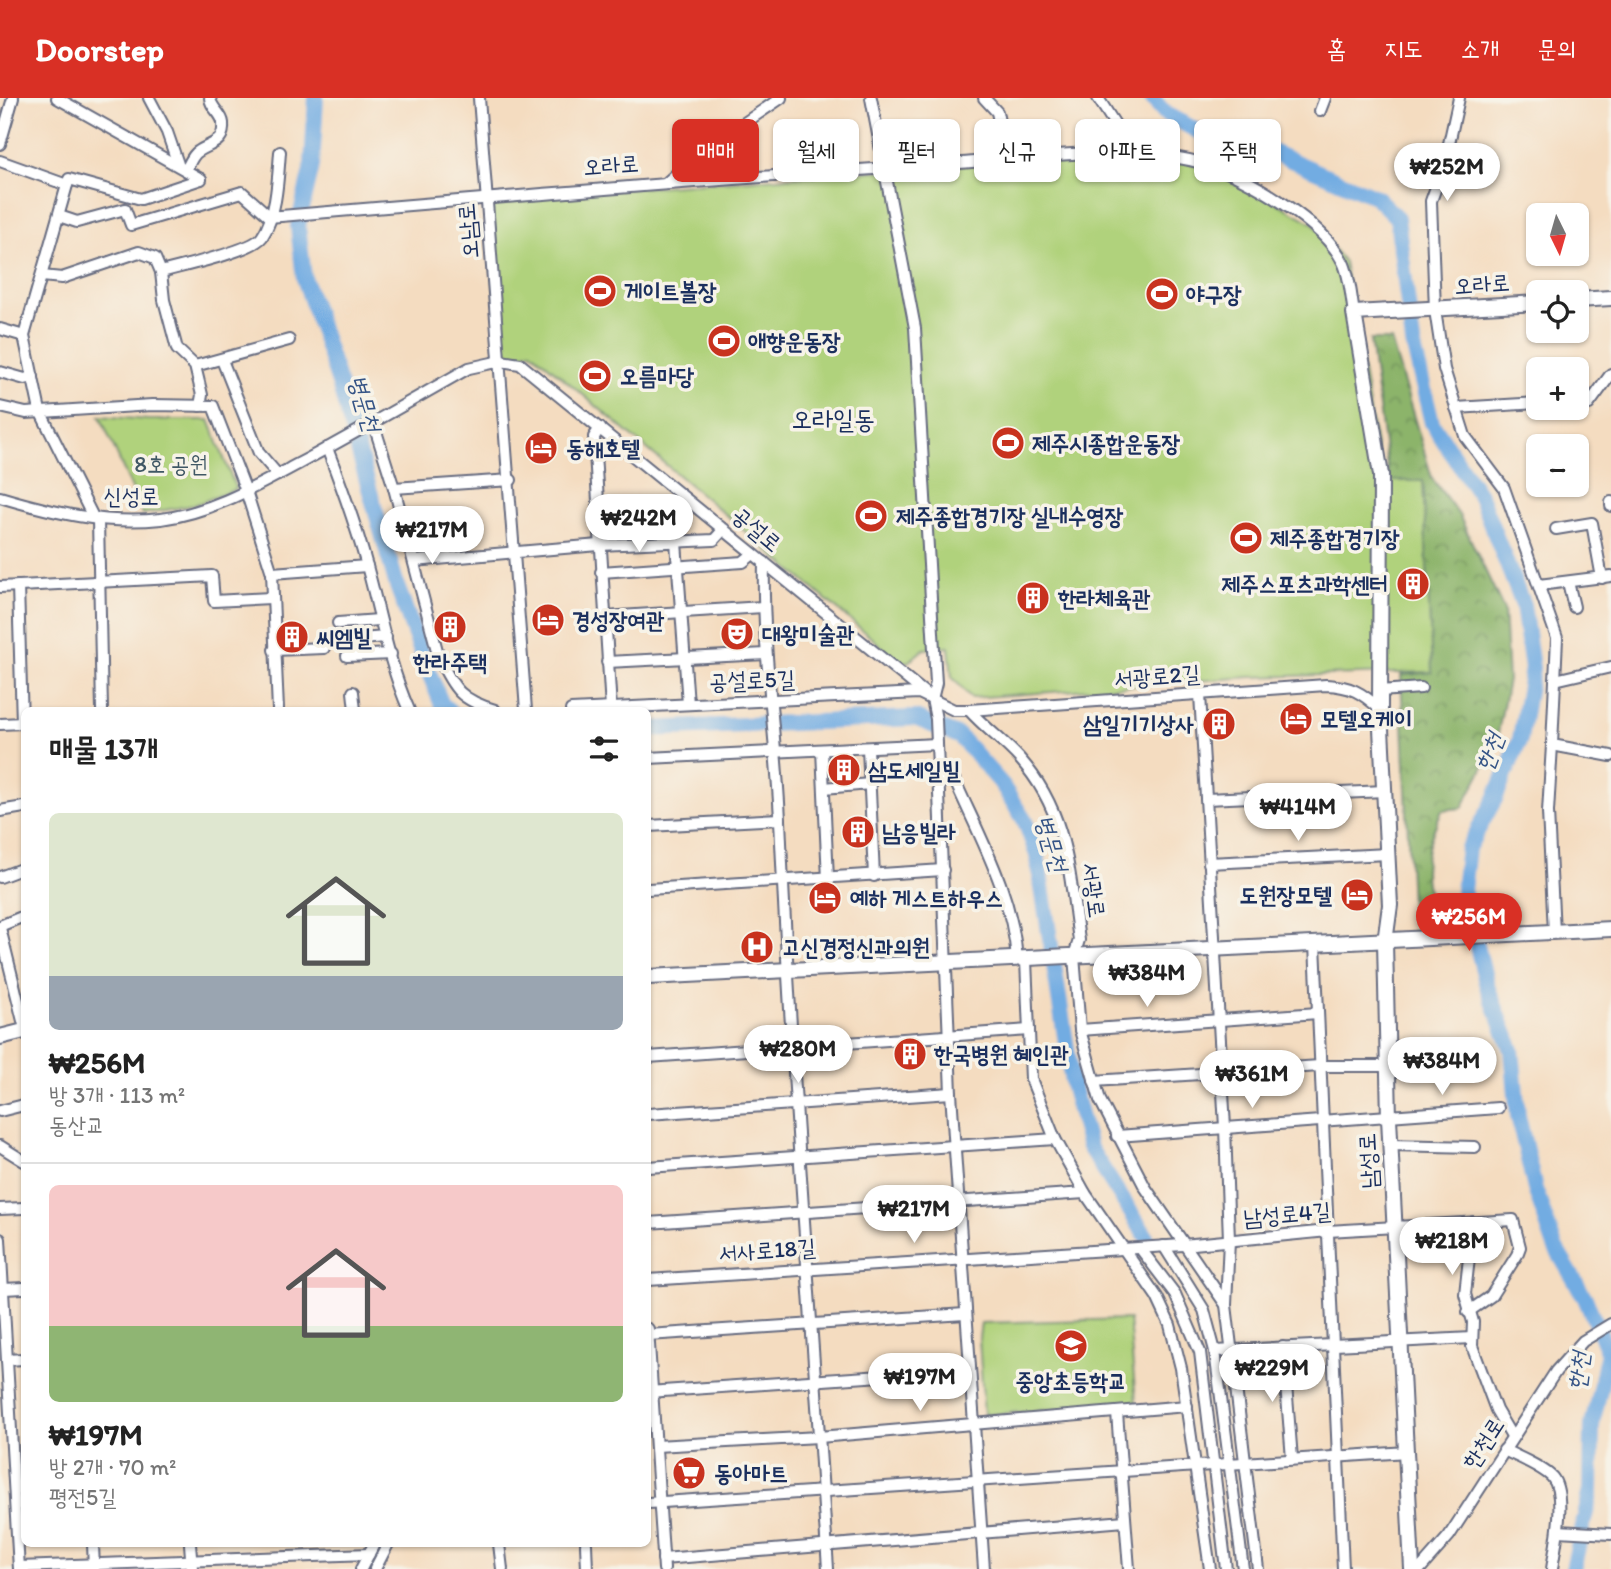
<!DOCTYPE html>
<html lang="ko">
<meta charset="utf-8">
<style>
:root{--surface:#fff;--page:#f2f2f2;--text:#222;--muted:#767676;--line:#e0e0e0;--accent:#d93025}
body{margin:0;font-family:Itim,"Poor Story",sans-serif;background:var(--page);color:var(--text);height:100vh;display:flex;flex-direction:column;font-size:26px;white-space:nowrap}
*{box-sizing:border-box;margin:0}
p{font-size:23px;color:var(--muted)}
.icon{flex:none;width:38px;height:38px;fill:none;stroke:currentColor;stroke-width:2;stroke-linecap:round;stroke-linejoin:round}
.map{position:relative;flex:1;overflow:hidden}
.sheet{position:absolute;left:21px;top:609px;width:630px;height:840px;display:flex;flex-direction:column;background:var(--surface);border-radius:10px;box-shadow:0 2px 5px #0004}
.sheet>*{flex:none}
.banner{position:absolute;left:672px;top:21px;width:665px;height:63px;display:flex;gap:14px}
.needle{width:46px;rotate:175deg}
.fabs{position:absolute;left:1526px;top:105px;display:grid;gap:14px}
.fabs a{display:grid;place-items:center;width:63px;height:63px;border-radius:10px;background:var(--surface);box-shadow:0 2px 5px #0004;font-size:35px}
.price{position:absolute;translate:-50% -60px;padding:0 16px;border-radius:24px;background:#fff;color:#222;font-size:23px;line-height:46px;filter:drop-shadow(0 2px 4px #0008)}
.price::after{content:'';position:absolute;left:50%;top:42px;width:21px;height:16px;margin-left:-10px;background:inherit;clip-path:polygon(0 0,100% 0,50% 100%)}
.price.current{background:var(--accent);color:#fff}
ul{padding:0;list-style:none}
li{display:grid;align-content:center;gap:14px;height:371px;padding:0 28px}
li+li{border-top:2px solid var(--line)}
li span{display:grid;place-items:center;height:217px;border-radius:10px;color:#555}
li>.icon{margin-inline-start:auto}
span .icon{width:126px;height:126px;fill:#fffc;stroke-width:1}
li b{font-size:30px}
h2{display:flex;justify-content:space-between;align-items:center;height:84px;padding:0 28px;font-size:30px}
.pill{padding:0 24px;border-radius:10px;background:var(--surface);box-shadow:0 2px 5px #0004;font-size:24px;line-height:63px}
.pill.current{background:var(--accent);color:#fff}
header{display:flex;align-items:center;gap:42px;box-sizing:border-box;height:98px;padding:0 35px;background:var(--accent);color:#fff}
header strong{font-size:33px}
nav{display:flex;gap:38px;margin-inline-start:auto;font-size:24px}
.map>svg:first-child{display:block}
.forest{fill:url(#forest-crowns);stroke:#547264;stroke-width:2}
.green{fill:#b0d27b;stroke:#66806c;stroke-width:2}
.lines{fill:none;stroke-linecap:round;stroke-linejoin:round}
.river{stroke:#72ace2;stroke-width:16}
.minor-casing{stroke:#676c80;stroke-width:14}
.major-casing{stroke:#676c80;stroke-width:18}
.minor{stroke:#fff;stroke-width:10}
.major{stroke:#fff;stroke-width:14}
.labels{text-anchor:middle;dominant-baseline:central;stroke-width:7;stroke-linejoin:round;paint-order:stroke}
.street-label{font-size:23px;fill:#1b2f5e;stroke:#f7f3e8}
.poi-label{font-size:23px;font-weight:bold;fill:#1b2f5e;stroke:#f7f3e8;text-anchor:start}
.park-label{font-size:23px;fill:#405865;stroke:#f7f3e8}
.water-label{font-size:24px;font-style:italic;fill:#355486;stroke:#f7f3e8}
.quarter-label{font-size:26px;fill:#1b2f5e;stroke:#f7f3e8}
</style>
<header>
<strong>Doorstep</strong>
<nav><a>홈</a><a>지도</a><a>소개</a><a>문의</a></nav>
</header>
<div class="map">
<svg width="1611" height="1471" viewBox="0 0 1611 1471">
<defs>
<pattern id="forest-crowns" width="20" height="18" patternUnits="userSpaceOnUse" patternTransform="scale(1.75)"><rect width="20" height="18" fill="#8cb46b"/><path d="M2 6a3 3 0 1 1 6 0M12 15a3 3 0 1 1 6 0" fill="none" stroke="#72935b"/></pattern>
</defs>
<rect width="100%" height="100%" fill="#f7f3e8"/>
<filter id="ink" filterUnits="userSpaceOnUse"><feTurbulence type="fractalNoise" baseFrequency=".0143" numOctaves="2"/><feDisplacementMap in="SourceGraphic" scale="14" xChannelSelector="R" yChannelSelector="G"/><feConvolveMatrix kernelMatrix="1 2 1 2 8 2 1 2 1" color-interpolation-filters="sRGB"/></filter>
<filter id="wash" filterUnits="userSpaceOnUse"><feTurbulence type="fractalNoise" baseFrequency=".00686" numOctaves="4" result="noise"/><feDisplacementMap in="SourceGraphic" scale="28" xChannelSelector="R" yChannelSelector="G"/><feGaussianBlur stdDeviation="1.57" result="paint"/><feColorMatrix in="noise" values="0 0 0 0 0 0 0 0 0 0 0 0 0 0 0 0 0 1.4 0 .05"/><feComposite in="paint" operator="in"/></filter>
<g filter="url(#wash)">
<rect width="100%" height="100%" fill="#f4dcc0"/>
<path class="forest" d="M1370,242H1391L1432,380L1459,417L1504,512L1508,582L1496,646L1462,710L1442,712C1431,737 1422,759 1426,786C1428,797 1437,803 1436,817L1415,815L1411,808L1401,577L1432,574L1423,384L1389,383Z"/>
<g class="green">
<path d="M1124,55L1210,67L1314,126L1344,164L1381,377L1389,383H1423L1432,574L1250,579L971,600L952,579L949,549L924,551L908,564L899,563L531,253L501,263L486,101Z"/>
<path d="M100,318L148,322H209L236,391L194,407L143,416Z"/>
<path d="M1129,1221L1136,1305L984,1317L979,1240L981,1225Z"/>
</g>
<g class="lines">
<g class="river">
<path d="M316,0L312,68L298,128L304,180L339,285L397,488L424,562L442,607L449,612"/>
<path d="M1152,0L1165,15L1201,35L1240,40L1376,99L1397,120L1413,245L1432,325L1480,398L1523,507L1532,570L1520,641L1495,701L1468,750L1463,792L1487,888L1512,952L1518,1018L1535,1091L1555,1149L1585,1200L1608,1255L1592,1327L1591,1392L1573,1471"/>
<path d="M648,631L915,620L959,638L1000,684L1025,723L1037,757L1073,990L1089,1049L1146,1138"/>
</g>
</g>
</g>
<g filter="url(#ink)">
<g class="lines">
<defs>
<g id="minor">
<path d="M57,0L201,81"/>
<path d="M149,0L167,34L178,66"/>
<path d="M479,0L526,612"/>
<path d="M871,0L915,230L936,585L932,601"/>
<path d="M984,0L997,14L1007,63"/>
<path d="M1098,0L1134,56"/>
<path d="M1459,0L1445,64L1431,103L1435,212L1444,271L1465,338L1504,390L1557,540L1552,647L1611,658"/>
<path d="M1320,13L1325,0"/>
<path d="M0,46L13,0"/>
<path d="M0,63L67,87L24,238L40,313L93,419"/>
<path d="M186,72C189,66 193,56 199,53C211,45 225,45 223,25C222,15 211,11 210,0"/>
<path d="M665,86L699,56L781,0"/>
<path d="M67,87L69,81L141,101L201,81"/>
<path d="M59,118L77,124L125,111L131,127L242,94L270,119C492,100 713,81 935,67C1016,62 1131,42 1208,67C1249,80 1323,124 1343,164C1350,178 1351,199 1354,215"/>
<path d="M161,174C182,168 252,153 262,139C277,117 278,79 280,54"/>
<path d="M42,178L62,180L139,154L155,160L161,174L164,202L177,251L195,268L202,297L200,308"/>
<path d="M0,231L24,238"/>
<path d="M222,262L259,355L278,377"/>
<path d="M195,268L289,242"/>
<path d="M0,274L25,281L33,279"/>
<path d="M1577,300L1589,306L1611,276"/>
<path d="M0,309L26,315L152,307L213,308L246,393L272,475L278,612"/>
<path d="M1456,310L1538,305"/>
<path d="M373,324L394,390L439,560C454,592 461,602 495,612"/>
<path d="M600,330L594,339L611,611"/>
<path d="M327,350C342,389 356,428 367,468C380,515 389,567 409,612"/>
<path d="M394,390L511,382"/>
<path d="M0,399C54,415 105,427 161,421C210,415 255,389 298,366C356,335 412,302 469,270L501,263L520,266L932,601L936,621L951,995L984,1471"/>
<path d="M1611,404V408"/>
<path d="M98,422L102,612"/>
<path d="M1556,431L1592,425L1602,480"/>
<path d="M676,444L688,606"/>
<path d="M414,463L599,447L714,442L724,431"/>
<path d="M764,464C762,550 776,636 780,722C791,972 812,1221 828,1471"/>
<path d="M601,474L743,464L753,456"/>
<path d="M272,475L367,468"/>
<path d="M1568,484L1574,509"/>
<path d="M1539,487L1611,478"/>
<path d="M18,488L22,625"/>
<path d="M0,489L212,478L214,503L271,500"/>
<path d="M604,519L763,509"/>
<path d="M338,525L379,522"/>
<path d="M335,543L386,539"/>
<path d="M274,552L324,550"/>
<path d="M347,558L391,556"/>
<path d="M607,564L766,556"/>
<path d="M1555,582L1611,569"/>
<path d="M1380,593L1421,590"/>
<path d="M353,594L355,612"/>
<path d="M1200,596L1225,1029L1229,1142L1226,1207"/>
<path d="M571,612L919,595L954,612H969L1326,587C1351,588 1361,594 1380,611"/>
<path d="M969,612C985,630 1004,643 1020,661C1068,715 1069,775 1079,842L1074,858L1080,932L1100,1002L1145,1089L1226,1207L1258,1471"/>
<path d="M0,626L24,625"/>
<path d="M1552,647L1548,714L1554,834"/>
<path d="M868,650L874,778"/>
<path d="M822,652L828,781"/>
<path d="M648,660L937,646"/>
<path d="M938,680L955,683C981,741 1013,798 1017,862"/>
<path d="M824,690L870,686"/>
<path d="M1206,701L1385,693"/>
<path d="M0,713L24,709"/>
<path d="M648,728L780,721"/>
<path d="M1209,765L1388,756"/>
<path d="M0,779L24,770"/>
<path d="M648,791L943,772"/>
<path d="M0,828L24,818"/>
<path d="M0,830L24,927"/>
<path d="M1315,846L1343,1471"/>
<path d="M1026,862L1031,981L1055,1041L1085,1095L1157,1199L1170,1227L1181,1270L1210,1471"/>
<path d="M1080,932L1318,915"/>
<path d="M648,959L1029,932"/>
<path d="M1094,983L1320,968H1388"/>
<path d="M0,1013L24,1007"/>
<path d="M648,1016L951,995"/>
<path d="M1117,1038L1498,1010"/>
<path d="M1390,1047L1475,1049"/>
<path d="M0,1048L24,1063"/>
<path d="M648,1069L1055,1041"/>
<path d="M0,1111L24,1110"/>
<path d="M1473,1124L1465,1196L1473,1224L1472,1248L1496,1312L1512,1339"/>
<path d="M648,1125L1085,1095"/>
<path d="M0,1141L19,1471"/>
<path d="M1164,1148L1204,1212L1215,1253L1243,1471"/>
<path d="M1140,1150L1175,1196L1200,1254L1226,1471"/>
<path d="M648,1182L1183,1147L1328,1133L1513,1122L1520,1149L1517,1157L1491,1198L1468,1214"/>
<path d="M3,1191L24,1190"/>
<path d="M648,1231L664,1471"/>
<path d="M648,1237L965,1216"/>
<path d="M1283,1249L1292,1361"/>
<path d="M1215,1253L1472,1240"/>
<path d="M7,1262L24,1261"/>
<path d="M648,1294L969,1272"/>
<path d="M1117,1315L1129,1471"/>
<path d="M656,1348L819,1339L1187,1308"/>
<path d="M1504,1352C1518,1359 1541,1368 1552,1379C1567,1397 1555,1449 1552,1471"/>
<path d="M648,1405L1407,1354"/>
<path d="M1558,1433L1611,1436"/>
<path d="M93,1446L94,1471"/>
<path d="M190,1446L192,1471"/>
<path d="M499,1446L502,1471"/>
<path d="M586,1446L587,1471"/>
<path d="M663,1461L1125,1423"/>
<path d="M19,1469L369,1456"/>
<path d="M361,1471L374,1446"/>
<path d="M375,1471L388,1446"/>
<path d="M1420,1471L1449,1438L1556,1273L1583,1243L1611,1226"/>
</g>
<g id="major">
<path d="M1577,202L1611,200"/>
<path d="M648,879L1611,831"/>
<path d="M0,939L24,933"/>
<path d="M1412,1471L1389,1020L1385,844L1390,807L1380,611L1381,377L1354,215L1538,205"/>
</g>
</defs>
<use href="#minor" class="minor-casing"/>
<use href="#major" class="major-casing"/>
<use href="#minor" class="minor"/>
<use href="#major" class="major"/>
</g>
</g>
<defs>
<symbol id="stadium-disc" viewBox="-11 -11 22 22"><circle r="9.5" fill="#c8321e" stroke="#f7f3e8"/><path d="M0-5a6.5 5 0 1 0 0 10a6.5 5 0 1 0 0-10ZM-3.5-1.8h7v3.6h-7Z" fill="#fff"/></symbol>
<symbol id="hotel-disc" viewBox="-11 -11 22 22"><circle r="9.5" fill="#c8321e" stroke="#f7f3e8"/><path d="M-6-4.5h1.5V1H6V5H4.5V3h-9V5H-6ZM-4 0a1.8 1.8 0 1 1 3.6 0ZM.5 0V-2.5h3Q6-2.5 6 0Z" fill="#fff"/></symbol>
<symbol id="building-disc" viewBox="-11 -11 22 22"><circle r="9.5" fill="#c8321e" stroke="#f7f3e8"/><path d="M-4-6H4V6H1V3H-1V6H-4ZM-2.5-4.3h1.7v1.8h-1.7ZM.8-4.3h1.7v1.8H.8ZM-2.5-1h1.7V.8h-1.7ZM.8-1h1.7V.8H.8Z" fill="#fff"/></symbol>
<symbol id="theatre-disc" viewBox="-11 -11 22 22"><circle r="9.5" fill="#c8321e" stroke="#f7f3e8"/><path d="M-5-5.5Q0-4 5-5.5V0Q5 5 0 6Q-5 5-5 0ZM-3.3-2.5H-1v1.5H-3.3ZM1-2.5H3.3v1.5H1ZM-2.8 1Q0 5.5 2.8 1Z" fill="#fff"/></symbol>
<symbol id="hospital-disc" viewBox="-11 -11 22 22"><circle r="9.5" fill="#c8321e" stroke="#f7f3e8"/><path d="M-5-5h3v3.5h4V-5h3V5h-3V1.5h-4V5h-3Z" fill="#fff"/></symbol>
<symbol id="school-disc" viewBox="-11 -11 22 22"><circle r="9.5" fill="#c8321e" stroke="#f7f3e8"/><path d="M0-5L7-2L0 1L-7-2ZM-4 1L0 2.5L4 1V4Q0 6-4 4Z" fill="#fff"/></symbol>
<symbol id="supermarket-disc" viewBox="-11 -11 22 22"><circle r="9.5" fill="#c8321e" stroke="#f7f3e8"/><path d="M-6-5.5h2.5l.6 2H6L4.5 2H-2.5L-4.4-4H-6ZM-1.5 3.2a1.3 1.3 0 1 0 .1 0ZM3 3.2a1.3 1.3 0 1 0 .1 0Z" fill="#fff"/></symbol>
</defs>
<g fill-rule="evenodd">
<use href="#stadium-disc" x="581" y="174" width="38" height="38"/>
<use href="#stadium-disc" x="1143" y="177" width="38" height="38"/>
<use href="#stadium-disc" x="705" y="224" width="38" height="38"/>
<use href="#stadium-disc" x="576" y="259" width="38" height="38"/>
<use href="#stadium-disc" x="989" y="326" width="38" height="38"/>
<use href="#hotel-disc" x="522" y="331" width="38" height="38"/>
<use href="#stadium-disc" x="852" y="399" width="38" height="38"/>
<use href="#stadium-disc" x="1227" y="421" width="38" height="38"/>
<use href="#building-disc" x="1394" y="467" width="38" height="38"/>
<use href="#building-disc" x="1014" y="481" width="38" height="38"/>
<use href="#hotel-disc" x="529" y="503" width="38" height="38"/>
<use href="#building-disc" x="431" y="510" width="38" height="38"/>
<use href="#theatre-disc" x="718" y="517" width="38" height="38"/>
<use href="#building-disc" x="273" y="520" width="38" height="38"/>
<use href="#hotel-disc" x="1277" y="602" width="38" height="38"/>
<use href="#building-disc" x="1200" y="607" width="38" height="38"/>
<use href="#building-disc" x="825" y="653" width="38" height="38"/>
<use href="#building-disc" x="839" y="715" width="38" height="38"/>
<use href="#hotel-disc" x="1338" y="778" width="38" height="38"/>
<use href="#hotel-disc" x="806" y="781" width="38" height="38"/>
<use href="#hospital-disc" x="738" y="830" width="38" height="38"/>
<use href="#building-disc" x="891" y="937" width="38" height="38"/>
<use href="#school-disc" x="1052" y="1229" width="38" height="38"/>
<use href="#supermarket-disc" x="670" y="1356" width="38" height="38"/>
</g>
<g class="labels">
<g class="street-label">
<text transform="translate(611 67) rotate(-4)">오라로</text>
<text transform="translate(468 133) rotate(-95)">오남로</text>
<text transform="translate(1482 186) rotate(-4)">오라로</text>
<text x="131" y="398">신성로</text>
<text transform="translate(757 431) rotate(40)">공설로</text>
<text transform="translate(1157 578) rotate(-4)">서광로2길</text>
<text transform="translate(752 582) rotate(-2)">공설로5길</text>
<text transform="translate(1094 792) rotate(82)">서광로</text>
<text transform="translate(1368 1063) rotate(-93)">남성로</text>
<text transform="translate(1287 1116) rotate(-5)">남성로4길</text>
<text transform="translate(767 1152) rotate(-4)">서사로18길</text>
<text transform="translate(1483 1345) rotate(-57)">한천로</text>
</g>
<g class="poi-label">
<text x="624" y="193">게이트볼장</text>
<text x="1186" y="196">야구장</text>
<text x="748" y="243">애향운동장</text>
<text x="620" y="278">오름마당</text>
<text x="1032" y="345">제주시종합운동장</text>
<text x="566" y="350">동해호텔</text>
<text x="896" y="418">제주종합경기장 실내수영장</text>
<text x="1270" y="440">제주종합경기장</text>
<text x="1388" y="486" text-anchor="end">제주스포츠과학센터</text>
<text x="1058" y="500">한라체육관</text>
<text x="572" y="522">경성장여관</text>
<text x="762" y="536">대왕미술관</text>
<text x="316" y="539">씨엠빌</text>
<text x="450" y="564" text-anchor="middle">한라주택</text>
<text x="1320" y="621">모텔오케이</text>
<text x="1194" y="626" text-anchor="end">삼일기기상사</text>
<text x="868" y="672">삼도세일빌</text>
<text x="882" y="734">남응빌라</text>
<text x="1332" y="797" text-anchor="end">도원장모텔</text>
<text x="850" y="800">예하 게스트하우스</text>
<text x="782" y="849">고신경정신과의원</text>
<text x="934" y="956">한국병원 혜인관</text>
<text x="1071" y="1283" text-anchor="middle">중앙초등학교</text>
<text x="714" y="1375">동아마트</text>
</g>
<g class="park-label">
<text x="171" y="366">8호 공원</text>
</g>
<g class="water-label">
<text transform="translate(365 305) rotate(73)">병문천</text>
<text transform="translate(1489 654) rotate(-69)">한천</text>
<text transform="translate(1052 745) rotate(73)">병문천</text>
<text transform="translate(1578 1273) rotate(-83)">한천</text>
</g>
<g class="quarter-label">
<text x="833" y="321">오라일동</text>
</g>
</g>
</svg>
<div class="fabs">
<a><svg class="needle" viewBox="-14 -14 28 28"><path d="M0-13l5 13h-10z" fill="#e53935"/><path d="M0 13l5-13h-10z" fill="#767676"/></svg></a>
<a><svg class="icon" aria-label="locate" viewBox="0 0 24 24"><circle cx="12" cy="12" r="6"/><path d="M12 2v4M12 18v4M2 12h4M18 12h4"/></svg></a>
<a>+</a>
<a>−</a>
</div>
<b class="price" style="left:1447px;top:105px">₩252M</b>
<b class="price" style="left:639px;top:456px">₩242M</b>
<b class="price" style="left:432px;top:468px">₩217M</b>
<b class="price" style="left:1298px;top:745px">₩414M</b>
<b class="price current" style="left:1469px;top:855px">₩256M</b>
<b class="price" style="left:1147px;top:911px">₩384M</b>
<b class="price" style="left:798px;top:987px">₩280M</b>
<b class="price" style="left:1442px;top:999px">₩384M</b>
<b class="price" style="left:1252px;top:1012px">₩361M</b>
<b class="price" style="left:914px;top:1147px">₩217M</b>
<b class="price" style="left:1452px;top:1179px">₩218M</b>
<b class="price" style="left:1272px;top:1306px">₩229M</b>
<b class="price" style="left:920px;top:1315px">₩197M</b>
<div class="banner">
<a class="pill current">매매</a>
<a class="pill">월세</a>
<a class="pill">필터</a>
<a class="pill">신규</a>
<a class="pill">아파트</a>
<a class="pill">주택</a>
</div>
<section class="sheet">
<h2>매물 13개<svg class="icon" aria-label="filters" viewBox="0 0 24 24"><path d="M4 7h16M4 17h16"/><circle cx="9" cy="7" r="2"/><circle cx="15" cy="17" r="2"/></svg></h2>
<ul>
<li><span style="background:linear-gradient(#dfe7d0 75%,#9aa5b1 0)"><svg class="icon" aria-label="home" viewBox="0 0 24 24"><path d="M3 11l9-7 9 7M6 9v11h12V9"/></svg></span><div><b>₩256M</b><p>방 3개 · 113 m²</p><p>동산교</p></div></li>
<li><span style="background:linear-gradient(#f6c9c9 65%,#8fb573 0)"><svg class="icon" aria-label="home" viewBox="0 0 24 24"><path d="M3 11l9-7 9 7M6 9v11h12V9"/></svg></span><div><b>₩197M</b><p>방 2개 · 70 m²</p><p>평전5길</p></div></li>
</ul>
</section>
</div>
